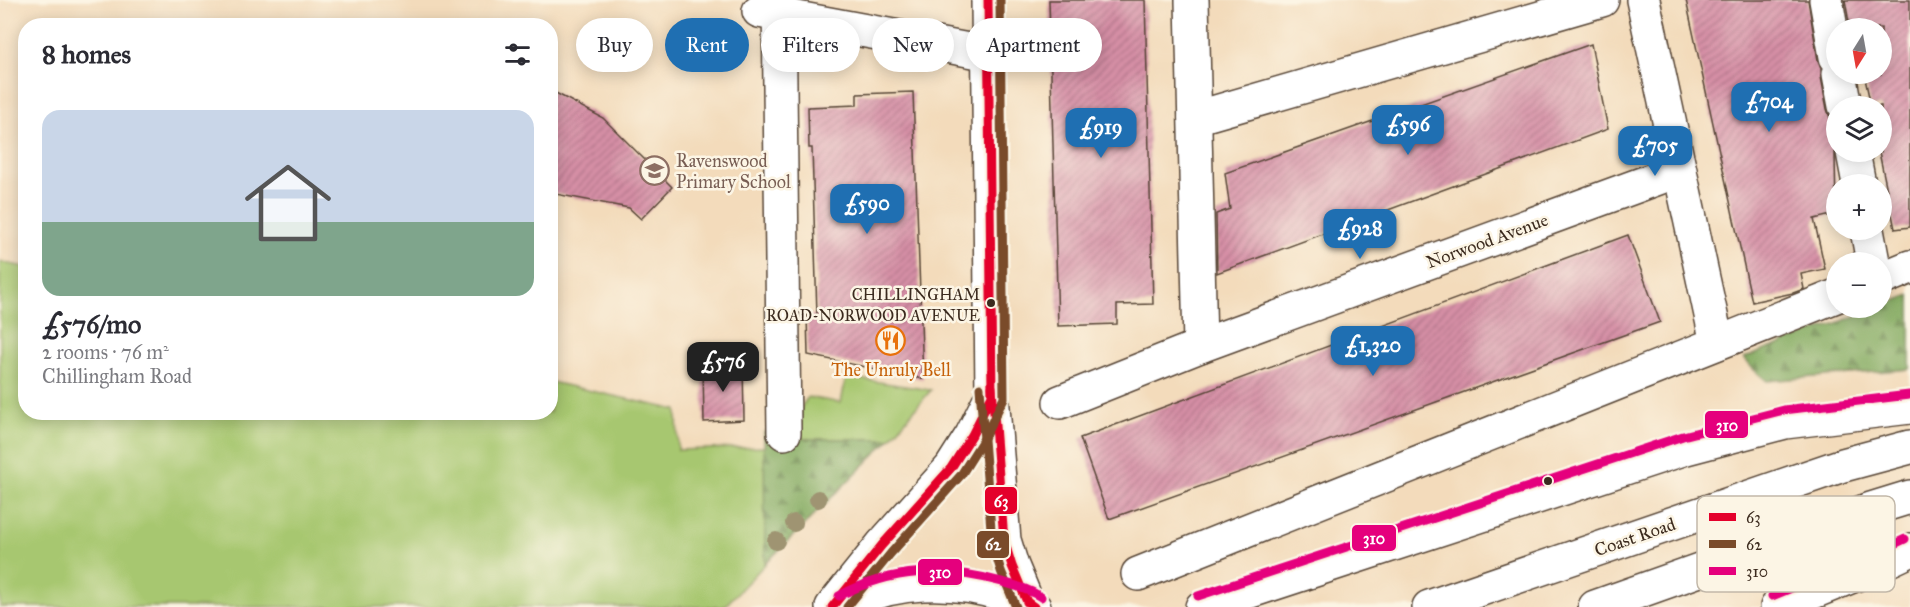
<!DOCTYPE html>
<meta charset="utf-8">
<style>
:root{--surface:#fff;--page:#f2f2f3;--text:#2b2b33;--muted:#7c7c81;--accent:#1f6fb2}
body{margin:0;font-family:"IM FELL Great Primer",serif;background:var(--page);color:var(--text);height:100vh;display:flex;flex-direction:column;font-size:22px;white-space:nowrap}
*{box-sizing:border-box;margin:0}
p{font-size:20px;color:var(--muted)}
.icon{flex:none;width:33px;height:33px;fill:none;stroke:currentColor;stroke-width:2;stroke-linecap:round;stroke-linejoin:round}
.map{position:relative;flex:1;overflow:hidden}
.side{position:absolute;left:18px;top:18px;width:540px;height:402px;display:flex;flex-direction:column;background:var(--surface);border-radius:24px;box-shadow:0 3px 15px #0003}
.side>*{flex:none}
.guide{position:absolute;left:576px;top:18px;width:570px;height:54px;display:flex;gap:12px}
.needle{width:39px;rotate:191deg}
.controls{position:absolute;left:1826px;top:18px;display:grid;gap:12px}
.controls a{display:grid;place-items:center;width:66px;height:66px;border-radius:50%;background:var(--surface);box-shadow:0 3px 15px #0003;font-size:30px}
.price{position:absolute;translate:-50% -51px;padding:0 14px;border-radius:12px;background:var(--accent);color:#fff;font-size:20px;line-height:39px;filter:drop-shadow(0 2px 3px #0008)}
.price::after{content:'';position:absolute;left:50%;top:36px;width:18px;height:14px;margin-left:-9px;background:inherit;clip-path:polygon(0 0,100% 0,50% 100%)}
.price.active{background:#222;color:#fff}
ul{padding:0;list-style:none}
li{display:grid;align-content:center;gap:12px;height:318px;padding:0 24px}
li span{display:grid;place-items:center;height:186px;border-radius:18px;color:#555}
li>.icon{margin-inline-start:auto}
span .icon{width:108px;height:108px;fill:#fffc;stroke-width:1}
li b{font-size:26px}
h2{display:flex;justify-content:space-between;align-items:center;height:72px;padding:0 24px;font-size:26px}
.tag{padding:0 21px;border-radius:27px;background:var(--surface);box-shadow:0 3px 15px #0003;font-size:21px;line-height:54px}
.tag.active{background:var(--accent);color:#fff}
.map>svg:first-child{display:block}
.green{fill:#a7c76f;stroke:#717846;stroke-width:1.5}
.forest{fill:url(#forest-firs);stroke:#606b40;stroke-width:1.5}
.building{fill:url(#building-hatch)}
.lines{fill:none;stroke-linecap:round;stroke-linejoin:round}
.minor-casing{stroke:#574536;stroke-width:36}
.major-casing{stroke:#574536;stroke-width:36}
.highway-casing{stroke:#574536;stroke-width:36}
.minor{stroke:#fff;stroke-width:33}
.major{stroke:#fff;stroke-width:33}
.highway{stroke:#fff;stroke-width:33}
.bus-1-casing{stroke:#fcf5e5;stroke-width:14}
.bus-2-casing{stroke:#fcf5e5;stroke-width:14}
.bus-3-casing{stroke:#fcf5e5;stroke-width:14}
.bus-1{stroke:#e4002b;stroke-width:9}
.bus-2{stroke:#7a4b2a;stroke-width:9}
.bus-3{stroke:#e5007d;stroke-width:9}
.tree{fill:#9f9472}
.bus-dot{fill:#3b2a1e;stroke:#fcf5e5;stroke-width:2}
.labels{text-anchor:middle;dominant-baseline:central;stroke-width:5;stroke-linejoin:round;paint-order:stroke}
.bus-label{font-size:16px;fill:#3b2a1e;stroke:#fcf5e5;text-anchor:end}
.education-label{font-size:18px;fill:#785e54;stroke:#fcf5e5;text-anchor:start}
.street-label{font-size:18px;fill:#3b2a1e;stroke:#fcf5e5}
.food-label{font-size:18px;fill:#c56008;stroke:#fcf5e5}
.key{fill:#fcf5e5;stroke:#c2b8a9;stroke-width:1.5}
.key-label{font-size:16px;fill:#3b2a1e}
.line-badge{stroke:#fcf5e5;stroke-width:2}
.badge-label{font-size:16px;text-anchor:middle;font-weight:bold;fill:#fff}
</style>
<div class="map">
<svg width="1910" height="607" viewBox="0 0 1910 607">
<defs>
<pattern id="forest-firs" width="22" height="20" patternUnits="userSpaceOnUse" patternTransform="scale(1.5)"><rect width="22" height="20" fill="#85ac62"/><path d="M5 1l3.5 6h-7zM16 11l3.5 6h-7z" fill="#6e8c50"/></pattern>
<pattern id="building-hatch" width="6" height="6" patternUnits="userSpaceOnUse" patternTransform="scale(1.5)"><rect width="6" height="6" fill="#d68fa6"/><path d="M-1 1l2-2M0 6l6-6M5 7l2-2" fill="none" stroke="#af7587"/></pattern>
</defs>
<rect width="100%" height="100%" fill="#fcf5e5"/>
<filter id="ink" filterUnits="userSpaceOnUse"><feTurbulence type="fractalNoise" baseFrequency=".0167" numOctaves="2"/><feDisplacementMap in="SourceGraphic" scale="12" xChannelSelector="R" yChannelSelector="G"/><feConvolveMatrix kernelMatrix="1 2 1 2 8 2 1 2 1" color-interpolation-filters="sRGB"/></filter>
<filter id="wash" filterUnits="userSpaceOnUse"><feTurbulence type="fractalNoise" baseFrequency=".008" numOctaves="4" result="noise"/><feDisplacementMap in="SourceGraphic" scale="24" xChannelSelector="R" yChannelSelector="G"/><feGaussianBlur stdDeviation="1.35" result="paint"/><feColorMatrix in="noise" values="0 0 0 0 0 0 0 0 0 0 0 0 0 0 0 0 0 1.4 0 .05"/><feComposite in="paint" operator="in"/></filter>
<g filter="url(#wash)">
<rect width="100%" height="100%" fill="#f3dbbb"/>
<g class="green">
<path d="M0,262L25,267L26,412H550L551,382L677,410L678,450L765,447V564L724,607H0Z"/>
<path d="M846,377L931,390L890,439H800L801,407L808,397L841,403Z"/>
</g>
<g class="forest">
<path d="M1910,295V369L1767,381L1753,369L1744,358L1877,308H1881V306Z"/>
<path d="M764,432L800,439H890L765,564Z"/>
</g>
<g id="blocks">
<g class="building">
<path d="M1049,0H1145L1153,304L1117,305V324L1058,326Z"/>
<path d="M1686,0H1808L1818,60L1821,68V77L1827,109L1830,118L1836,122L1835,155L1836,214L1814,219L1825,269L1801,274L1804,289L1793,293L1752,302Z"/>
<path d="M1845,0H1910V227L1895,229L1879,152H1881V106H1871L1864,74H1881V28H1850Z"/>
<path d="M1591,44L1608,129L1217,273L1216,214L1230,209L1225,173Z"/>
<path d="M550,90L603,118L672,187L641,219L629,208L550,193Z"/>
<path d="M913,92L923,379L808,355L807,315H817L812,148H809L808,107L857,105V94Z"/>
<path d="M1628,235L1660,322L1109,519L1080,438Z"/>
<path d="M743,365L744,420L704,422L703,366Z"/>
</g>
</g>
</g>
<g filter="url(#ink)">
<use href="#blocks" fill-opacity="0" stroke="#574536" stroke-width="1.5"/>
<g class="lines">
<defs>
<g id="minor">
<path d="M779,0L784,433"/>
<path d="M1192,0L1200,346"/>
<path d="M1643,0L1717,343"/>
<path d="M1826,0L1836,57"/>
<path d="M759,11L990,54"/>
<path d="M1839,74L1845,106"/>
<path d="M1195,118L1602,0"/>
<path d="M1853,152L1859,184"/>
<path d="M1867,230L1873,262"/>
<path d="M1881,279L1910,267"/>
<path d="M1060,402L1200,346L1680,170"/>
<path d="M1138,574L1836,296"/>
</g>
<g id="major">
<path d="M988,0L992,395L1004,540L1012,566L1027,602"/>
<path d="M832,607L882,545L951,468L972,435L992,395"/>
<path d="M845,607C891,578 954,579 1004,595C1015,598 1025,600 1034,607"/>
</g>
<g id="highway">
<path d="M1202,607L1686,448L1785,422L1910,407"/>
<path d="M1429,607L1843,465L1910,447"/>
<path d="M1595,607L1871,509L1910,497"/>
<path d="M1777,607L1874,567L1910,550"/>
</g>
</defs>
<use href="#minor" class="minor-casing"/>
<use href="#major" class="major-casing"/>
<use href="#highway" class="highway-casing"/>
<use href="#minor" class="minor"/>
<use href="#major" class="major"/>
<use href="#highway" class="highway"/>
<defs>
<g id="bus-1">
<path d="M992,387L1004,540L1012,566L1027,602L1034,607"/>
<path d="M832,607L882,545L951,468L972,435L992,395L988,0"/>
</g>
<g id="bus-2">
<path d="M980,388L992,542L1001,571L1016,607"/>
<path d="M847,607L891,553L961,475L983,440L1004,398L1000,0"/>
</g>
<g id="bus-3">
<path d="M839,596C892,568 945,566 1002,582C1016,586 1029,589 1041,597"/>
<path d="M1198,596L1683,436L1784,410L1909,395"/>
<path d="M1772,596L1869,556L1905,539"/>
</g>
</defs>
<use href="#bus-1" class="bus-1-casing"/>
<use href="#bus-2" class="bus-2-casing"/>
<use href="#bus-3" class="bus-3-casing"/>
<use href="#bus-1" class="bus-1"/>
<use href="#bus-2" class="bus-2"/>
<use href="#bus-3" class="bus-3"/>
</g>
<g class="tree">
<circle cx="818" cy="499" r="9"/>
<circle cx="794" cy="523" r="9"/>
<circle cx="776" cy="541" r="9"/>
</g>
</g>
<defs>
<symbol id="school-ring" viewBox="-11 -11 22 22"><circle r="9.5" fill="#fcf5e5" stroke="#8d6e63" stroke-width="1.5"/><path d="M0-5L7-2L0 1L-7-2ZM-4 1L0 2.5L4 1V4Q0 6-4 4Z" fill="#8d6e63"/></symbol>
<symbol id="restaurant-ring" viewBox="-11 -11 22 22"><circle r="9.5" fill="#fcf5e5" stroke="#e8710a" stroke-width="1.5"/><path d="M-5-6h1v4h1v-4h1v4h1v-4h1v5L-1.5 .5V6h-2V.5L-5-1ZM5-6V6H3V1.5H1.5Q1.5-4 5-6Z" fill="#e8710a"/></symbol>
</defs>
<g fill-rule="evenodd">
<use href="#school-ring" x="638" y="154" width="33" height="33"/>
<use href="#restaurant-ring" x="874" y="324" width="33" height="33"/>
</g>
<g class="bus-dot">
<circle cx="991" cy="303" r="5"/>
<circle cx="1548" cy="481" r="5"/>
</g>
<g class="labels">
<g class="bus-label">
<text x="980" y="294">CHILLINGHAM<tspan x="980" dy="21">ROAD-NORWOOD AVENUE</tspan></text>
</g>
<g class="education-label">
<text x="676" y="161">Ravenswood<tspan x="676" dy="21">Primary School</tspan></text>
</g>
<g class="street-label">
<text transform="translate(1487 241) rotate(-20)">Norwood Avenue</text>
<text transform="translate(1635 537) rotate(-19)">Coast Road</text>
</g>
<g class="food-label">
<text x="891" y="370">The Unruly Bell</text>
</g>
</g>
<rect x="1697" y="496" width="198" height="96" rx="9" class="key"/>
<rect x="1709" y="513" width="27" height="8" fill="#e4002b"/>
<rect x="1709" y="540" width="27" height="8" fill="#7a4b2a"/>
<rect x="1709" y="567" width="27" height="8" fill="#e5007d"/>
<g class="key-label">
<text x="1746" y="523">63</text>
<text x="1746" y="550">62</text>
<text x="1746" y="577">310</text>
</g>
<g class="line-badge">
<rect x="1704" y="410" width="45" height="29" rx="6" fill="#e5007d"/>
<rect x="984" y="486" width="34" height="29" rx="6" fill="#e4002b"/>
<rect x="1351" y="524" width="46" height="28" rx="6" fill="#e5007d"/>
<rect x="976" y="530" width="34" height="29" rx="6" fill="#7a4b2a"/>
<rect x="917" y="558" width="46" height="28" rx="6" fill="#e5007d"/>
</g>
<g class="badge-label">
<text x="1727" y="431">310</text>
<text x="1001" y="507">63</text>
<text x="1374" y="544">310</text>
<text x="993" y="550">62</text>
<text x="940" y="578">310</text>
</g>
</svg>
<div class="controls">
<a><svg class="needle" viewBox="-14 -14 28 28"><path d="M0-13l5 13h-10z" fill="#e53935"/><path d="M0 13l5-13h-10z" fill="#7c7c81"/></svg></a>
<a><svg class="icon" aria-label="layers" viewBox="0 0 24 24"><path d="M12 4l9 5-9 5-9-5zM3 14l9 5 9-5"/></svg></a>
<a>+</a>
<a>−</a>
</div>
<b class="price" style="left:1769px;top:133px">£704</b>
<b class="price" style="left:1408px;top:156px">£596</b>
<b class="price" style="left:1101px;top:159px">£919</b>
<b class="price" style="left:1655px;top:177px">£705</b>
<b class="price" style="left:867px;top:235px">£590</b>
<b class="price" style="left:1360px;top:260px">£928</b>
<b class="price" style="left:1373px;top:377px">£1,320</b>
<b class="price active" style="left:723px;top:393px">£576</b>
<div class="guide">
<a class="tag">Buy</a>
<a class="tag active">Rent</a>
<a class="tag">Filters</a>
<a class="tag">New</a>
<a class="tag">Apartment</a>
</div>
<section class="side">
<h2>8 homes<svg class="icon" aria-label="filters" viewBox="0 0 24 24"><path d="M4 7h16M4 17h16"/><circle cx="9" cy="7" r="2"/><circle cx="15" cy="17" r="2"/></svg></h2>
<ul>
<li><span style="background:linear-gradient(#c9d6e8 60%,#7fa58c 0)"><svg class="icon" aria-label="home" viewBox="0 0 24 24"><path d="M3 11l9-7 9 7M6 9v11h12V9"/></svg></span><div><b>£576/mo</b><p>2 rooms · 76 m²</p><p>Chillingham Road</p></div></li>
</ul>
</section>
</div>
